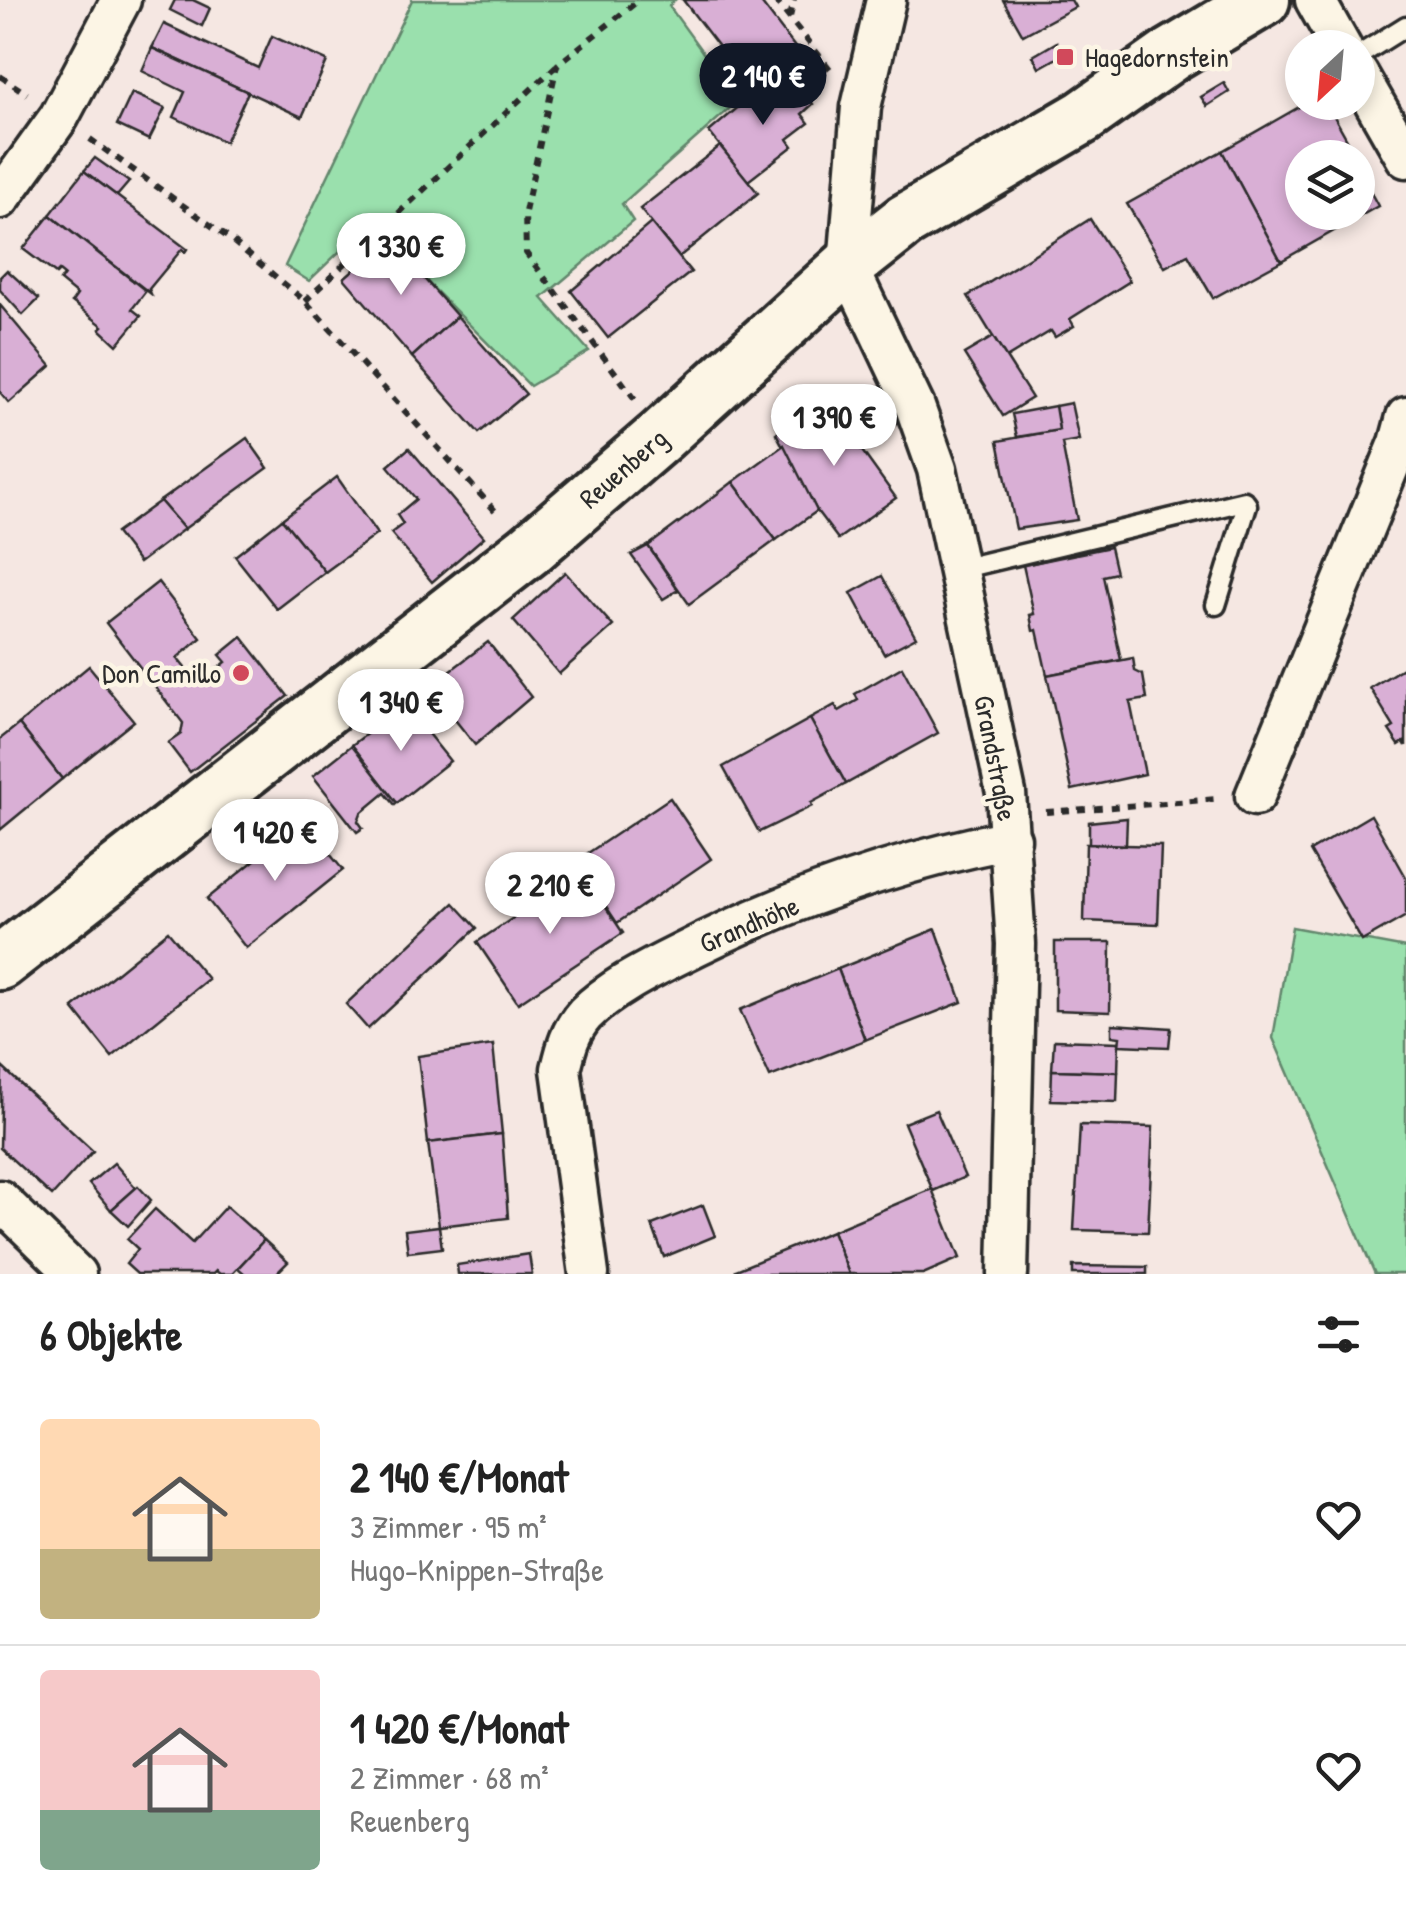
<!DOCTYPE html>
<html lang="de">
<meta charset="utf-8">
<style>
:root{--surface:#fff;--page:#f6f6f6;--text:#222;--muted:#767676;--line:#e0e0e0;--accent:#111827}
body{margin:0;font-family:"Patrick Hand",sans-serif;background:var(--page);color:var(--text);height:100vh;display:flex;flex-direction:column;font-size:38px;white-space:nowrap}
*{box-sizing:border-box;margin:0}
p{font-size:32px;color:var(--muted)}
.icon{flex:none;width:55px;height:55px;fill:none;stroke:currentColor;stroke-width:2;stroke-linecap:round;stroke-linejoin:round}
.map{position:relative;height:1274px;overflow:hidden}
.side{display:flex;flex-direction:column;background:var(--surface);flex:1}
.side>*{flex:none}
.needle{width:65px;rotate:206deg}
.tools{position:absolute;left:1285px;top:30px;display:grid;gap:20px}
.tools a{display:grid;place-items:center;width:90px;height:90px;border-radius:50%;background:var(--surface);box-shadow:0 5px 15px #0003;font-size:50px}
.price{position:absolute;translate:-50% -85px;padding:0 22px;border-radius:35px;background:#fff;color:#222;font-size:32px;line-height:65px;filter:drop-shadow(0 2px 5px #0008)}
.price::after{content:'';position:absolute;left:50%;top:60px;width:30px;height:22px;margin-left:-15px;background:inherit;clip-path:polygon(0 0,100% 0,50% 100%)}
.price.selected{background:var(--accent);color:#fff}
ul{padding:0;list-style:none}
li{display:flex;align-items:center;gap:30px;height:250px;padding:0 40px}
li+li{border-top:2px solid var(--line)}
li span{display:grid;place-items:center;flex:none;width:280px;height:200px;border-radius:10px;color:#555}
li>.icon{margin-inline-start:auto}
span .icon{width:120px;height:120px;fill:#fffc;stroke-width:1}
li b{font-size:42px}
h2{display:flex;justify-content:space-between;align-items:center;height:120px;padding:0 40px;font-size:42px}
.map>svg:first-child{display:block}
.green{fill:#9ae0ad;stroke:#62866c;stroke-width:2.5}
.building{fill:#d9afd5;stroke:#2b2b2b;stroke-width:2.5}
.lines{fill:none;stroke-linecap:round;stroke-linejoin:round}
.lane-casing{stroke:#2b2b2b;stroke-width:25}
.street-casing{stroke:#2b2b2b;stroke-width:45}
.secondary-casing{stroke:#2b2b2b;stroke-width:60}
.path{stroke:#2b2b2b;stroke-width:6;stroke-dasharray:8 8;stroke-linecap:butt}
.lane{stroke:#fcf5e5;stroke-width:18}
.street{stroke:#fcf5e5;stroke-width:38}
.secondary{stroke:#fcf5e5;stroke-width:52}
.poi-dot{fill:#d1495b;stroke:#fcf5e5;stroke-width:4}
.labels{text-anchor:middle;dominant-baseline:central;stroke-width:9;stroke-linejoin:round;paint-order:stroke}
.poi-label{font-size:28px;fill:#2b2b2b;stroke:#fcf5e5;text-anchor:start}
.street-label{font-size:28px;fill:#2b2b2b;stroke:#fcf5e5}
</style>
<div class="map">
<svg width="1406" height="1274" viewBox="0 0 1406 1274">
<rect width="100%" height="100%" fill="#f5e7e2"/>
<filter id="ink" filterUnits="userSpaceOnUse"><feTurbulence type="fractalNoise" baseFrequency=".01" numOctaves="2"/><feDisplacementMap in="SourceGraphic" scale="20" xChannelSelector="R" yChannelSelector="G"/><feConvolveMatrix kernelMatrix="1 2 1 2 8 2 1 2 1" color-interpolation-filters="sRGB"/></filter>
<g filter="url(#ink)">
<g class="green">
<path d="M412,0H675L669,6L738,101L622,204L633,221L542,298L589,351L530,386L369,223L309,281L285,266Z"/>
<path d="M1292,927L1406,948V1274H1375L1273,1038Z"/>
</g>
<g class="building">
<path d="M175,0H193L210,8L202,26L170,10Z"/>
<path d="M683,0H759L807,63L760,100Z"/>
<path d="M1003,0H1071L1075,7L1023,35Z"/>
<path d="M164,24L258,68L272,36L327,61L302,117L152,48Z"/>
<path d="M1057,42L1064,54L1039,68L1033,56Z"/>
<path d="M152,48L248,92L225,142L174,117L185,92L142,71Z"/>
<path d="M792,75L813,104L802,114L809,123L788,139L793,146L748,181L709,132L755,93L760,100Z"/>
<path d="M1224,83L1229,92L1207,106L1201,97Z"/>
<path d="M132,93L165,108L149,140L117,125Z"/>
<path d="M1308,102H1326L1358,159L1302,158V212H1358V169L1378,206L1281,261L1222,151Z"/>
<path d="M720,146L758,193L679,257L640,209Z"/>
<path d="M1222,151L1281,261L1213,298L1188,255L1165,267L1127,204Z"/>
<path d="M95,158L129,182L117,196L84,171Z"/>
<path d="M84,171L187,249L185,252L182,249L149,289L151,294L50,215Z"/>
<path d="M50,215L146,291L132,309L141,316L117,345L100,329L103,326L72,302L77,295L60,281L64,275L59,271L56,274L23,249Z"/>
<path d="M1090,219L1130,281L1070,319L1074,326L1055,337L1051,331L1006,358L968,296Z"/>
<path d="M651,223L691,272L608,338L571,291Z"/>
<path d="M389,239L457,316L412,357L344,278Z"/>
<path d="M7,270L39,299L23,315L0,290V277Z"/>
<path d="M0,305L51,366L9,403L0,392Z"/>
<path d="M457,316L526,394L479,433L412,357Z"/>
<path d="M993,337L1032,398L1003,416L964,354Z"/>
<path d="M824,398L896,498L838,539L817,511L776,433Z"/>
<path d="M1071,403L1079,440L1062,443L1077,520L1016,529L998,441L1059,430L1055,406Z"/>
<path d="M1055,406L1059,430L1017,437L1012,414Z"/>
<path d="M247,438L268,468L184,529L160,501Z"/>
<path d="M784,445L817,511L776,540L733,482Z"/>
<path d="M409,448L484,537L432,582L391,533L403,524L397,515L416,499L388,466Z"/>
<path d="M337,477L377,534L325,572L282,519Z"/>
<path d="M733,482L776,540L689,604L648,546Z"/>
<path d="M160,501L184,529L139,563L116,533Z"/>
<path d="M282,519L325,572L277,609L235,556Z"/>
<path d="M648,546L678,590L663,599L631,555Z"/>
<path d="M1110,547L1116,573L1103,576L1121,660L1047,675L1037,630L1033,631L1030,615L1034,614L1023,565Z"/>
<path d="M565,572L613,626L559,674L513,620Z"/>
<path d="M882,576L916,637L884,654L851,593Z"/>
<path d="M158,582L201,638L177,658L198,684L226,662L220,655L242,637L288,696L190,772L168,743L181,734L183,723L106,623Z"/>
<path d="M488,642L531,697L475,745L429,687Z"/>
<path d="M1133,658L1135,671L1143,675L1147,699L1130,702L1145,774L1072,790L1047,675Z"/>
<path d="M89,666L134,721L62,779L19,724Z"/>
<path d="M1406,666V746L1404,742L1399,745L1389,730L1394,727L1370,688Z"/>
<path d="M902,667L938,733L846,784L810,719L835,705L839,711L858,700L855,694Z"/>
<path d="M405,705L450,761L397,803L352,745Z"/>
<path d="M810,719L846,784L811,803L812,806L759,832L723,767Z"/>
<path d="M19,724L62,779L0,830V739Z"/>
<path d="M352,745L397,803L395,805L385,793L361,813L358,821L363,828L357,832L313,776Z"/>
<path d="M670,798L711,859L617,923L576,861Z"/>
<path d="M1371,815L1406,877V916L1362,941L1310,851Z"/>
<path d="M1127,818L1126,845L1089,843V822Z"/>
<path d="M303,821L343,870L246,948L207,899Z"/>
<path d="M1086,844L1161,846L1158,924L1084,921Z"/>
<path d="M582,872L623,933L518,1003L477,942Z"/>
<path d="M454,903L477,928L368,1029L346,1004Z"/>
<path d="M936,929L962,1002L865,1040L838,969Z"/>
<path d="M168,931L208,979L112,1057L73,1008Z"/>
<path d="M1055,942H1111L1110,1012L1055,1010Z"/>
<path d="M838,969L865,1040L770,1077L740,1010Z"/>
<path d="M1112,1024L1171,1028L1169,1047L1119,1045L1120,1037L1112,1036Z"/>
<path d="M1054,1040L1119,1042L1118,1072L1052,1070Z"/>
<path d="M493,1045L502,1134L428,1143L418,1056Z"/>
<path d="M2,1067L93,1151L52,1196L0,1148Z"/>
<path d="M1052,1070L1118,1072L1117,1102L1051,1100Z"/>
<path d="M936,1110L965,1177L933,1191L904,1123Z"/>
<path d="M1080,1125L1153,1127L1148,1232L1074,1230Z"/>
<path d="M502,1134L508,1218L439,1226L428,1143Z"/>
<path d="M114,1163L136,1188L111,1210L89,1184Z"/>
<path d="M138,1186L151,1200L128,1226L111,1210Z"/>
<path d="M932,1189L960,1258L923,1274H849L832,1231Z"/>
<path d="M703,1205L715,1236L664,1257L652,1225Z"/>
<path d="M226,1206L264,1240L232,1274H220L216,1271L213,1274H137L126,1264L138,1249L127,1239L155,1209L192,1243Z"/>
<path d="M439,1226L442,1248L408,1252L405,1230Z"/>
<path d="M832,1231L849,1274H738L736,1270Z"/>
<path d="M264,1240L288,1262L276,1274H245L238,1268Z"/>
<path d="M529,1254L532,1274H458L457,1265Z"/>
<path d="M1073,1266L1147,1267V1274H1073Z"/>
</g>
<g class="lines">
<defs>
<g id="lane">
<path d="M1358,56L1406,26"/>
<path d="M959,569L1244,501L1247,505L1216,605"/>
</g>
<g id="street">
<path d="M886,0L861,107L848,266L915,407L937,469L1006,793L1016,944L1008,1274"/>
<path d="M1315,0L1342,48"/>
<path d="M1358,74L1406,158"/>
<path d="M0,199L59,117L121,0"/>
<path d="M1255,796L1399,443L1406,417"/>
<path d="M0,1200L76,1274"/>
<path d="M589,1274L561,1069C566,1048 570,1031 585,1014C609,990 644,972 674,957C779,903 895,862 1011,839"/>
</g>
<path id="secondary" d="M0,963L529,550L662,435L848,266L905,221L1083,117L1171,55L1263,0"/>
</defs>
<use href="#lane" class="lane-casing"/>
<use href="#street" class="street-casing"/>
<use href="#secondary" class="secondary-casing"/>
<g class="path">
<path d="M775,0L830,69"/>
<path d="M790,17L794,0"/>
<path d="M0,76L27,94"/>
<path d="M90,139L230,239L305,301L499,515"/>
<path d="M305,301L556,66"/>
<path d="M635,399L526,253L525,212L557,65L639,0"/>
<path d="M1046,812L1218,799"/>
</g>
<use href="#lane" class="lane"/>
<use href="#street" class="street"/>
<use href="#secondary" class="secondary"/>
</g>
</g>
<g class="poi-dot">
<rect x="1055" y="47" width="20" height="20" rx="5"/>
<circle cx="241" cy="673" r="10"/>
</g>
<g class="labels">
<g class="poi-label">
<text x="1085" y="57">Hagedornstein</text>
<text x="221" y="673" text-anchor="end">Don Camillo</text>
</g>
<g class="street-label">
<text transform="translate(623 468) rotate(-41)">Reuenberg</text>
<text transform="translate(996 758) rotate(79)">Grandstraße</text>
<text transform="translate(749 924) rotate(-23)">Grandhöhe</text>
</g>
</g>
</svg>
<div class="tools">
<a><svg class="needle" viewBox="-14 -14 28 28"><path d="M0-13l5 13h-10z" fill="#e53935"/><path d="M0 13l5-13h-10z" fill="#767676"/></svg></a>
<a><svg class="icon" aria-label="layers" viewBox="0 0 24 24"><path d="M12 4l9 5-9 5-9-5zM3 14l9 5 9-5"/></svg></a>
</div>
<b class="price selected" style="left:763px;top:128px">2 140 €</b>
<b class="price" style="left:401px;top:298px">1 330 €</b>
<b class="price" style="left:834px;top:469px">1 390 €</b>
<b class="price" style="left:401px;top:754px">1 340 €</b>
<b class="price" style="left:275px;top:884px">1 420 €</b>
<b class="price" style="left:550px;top:937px">2 210 €</b>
</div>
<section class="side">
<h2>6 Objekte<svg class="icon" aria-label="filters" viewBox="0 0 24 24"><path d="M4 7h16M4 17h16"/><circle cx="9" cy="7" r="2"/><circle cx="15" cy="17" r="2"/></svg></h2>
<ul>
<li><span style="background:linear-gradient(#ffd9b3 65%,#c2b280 0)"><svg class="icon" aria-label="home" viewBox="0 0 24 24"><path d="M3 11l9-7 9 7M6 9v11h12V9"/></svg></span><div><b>2 140 €/Monat</b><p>3 Zimmer · 95 m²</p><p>Hugo-Knippen-Straße</p></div><svg class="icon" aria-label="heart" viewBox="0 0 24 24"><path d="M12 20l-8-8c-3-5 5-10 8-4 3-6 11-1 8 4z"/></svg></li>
<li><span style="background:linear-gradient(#f6c9c9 70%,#7fa58c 0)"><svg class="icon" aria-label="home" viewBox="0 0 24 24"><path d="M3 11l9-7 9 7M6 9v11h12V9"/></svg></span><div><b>1 420 €/Monat</b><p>2 Zimmer · 68 m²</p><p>Reuenberg</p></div><svg class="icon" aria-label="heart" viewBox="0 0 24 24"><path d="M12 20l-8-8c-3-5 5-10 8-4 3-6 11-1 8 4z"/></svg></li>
</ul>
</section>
